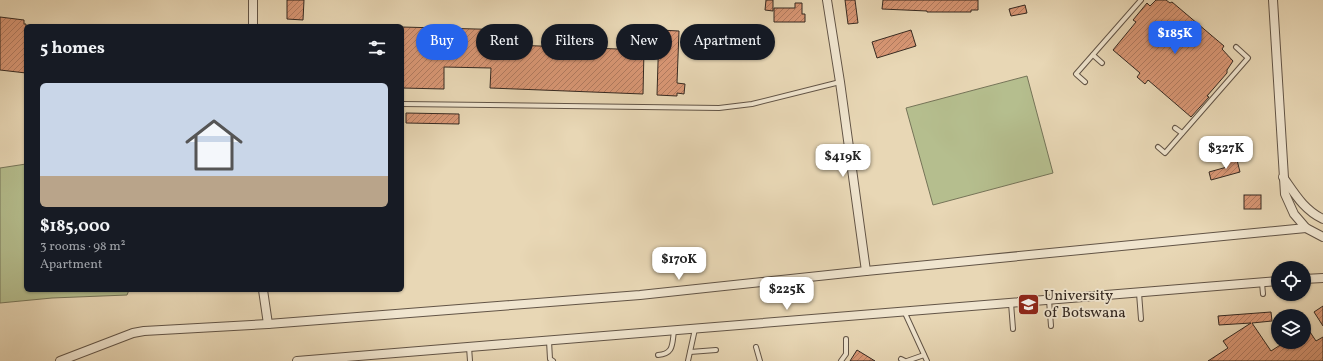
<!DOCTYPE html>
<meta charset="utf-8">
<style>
:root{--surface:#171b24;--page:#20242c;--text:#f1f3f6;--muted:#9ea1a6;--accent:#2563eb}
body{margin:0;font-family:Vollkorn,serif;background:var(--page);color:var(--text);height:100vh;display:flex;flex-direction:column;font-size:15px;white-space:nowrap}
*{box-sizing:border-box;margin:0}
p{font-size:13px;color:var(--muted)}
.icon{flex:none;width:22px;height:22px;fill:none;stroke:currentColor;stroke-width:2;stroke-linecap:round;stroke-linejoin:round}
.map{position:relative;flex:1;overflow:hidden}
.details{position:absolute;left:24px;top:24px;width:380px;height:268px;display:flex;flex-direction:column;background:var(--surface);border-radius:6px;box-shadow:0 1px 3px #0004}
.details>*{flex:none}
.guide{position:absolute;left:416px;top:24px;width:380px;height:36px;display:flex;gap:8px}
.tools{position:absolute;left:1271px;top:261px;display:grid;gap:8px}
.tools a{display:grid;place-items:center;width:40px;height:40px;border-radius:50%;background:var(--surface);box-shadow:0 1px 3px #0004;font-size:20px}
.price{position:absolute;translate:-50% -34px;padding:0 9px;border-radius:8px;background:#fff;color:#222;font-size:13px;line-height:26px;filter:drop-shadow(0 1px 2px #0008)}
.price::after{content:'';position:absolute;left:50%;top:24px;width:12px;height:9px;margin-left:-6px;background:inherit;clip-path:polygon(0 0,100% 0,50% 100%)}
.price.active{background:var(--accent);color:#fff}
ul{padding:0;list-style:none}
li{display:grid;align-content:center;gap:8px;height:212px;padding:0 16px}
li span{display:grid;place-items:center;height:124px;border-radius:6px;color:#555}
li>.icon{margin-inline-start:auto}
span .icon{width:72px;height:72px;fill:#fffc;stroke-width:1}
li b{font-size:17px}
h2{display:flex;justify-content:space-between;align-items:center;height:48px;padding:0 16px;font-size:17px}
.tag{padding:0 14px;border-radius:18px;background:var(--surface);box-shadow:0 1px 3px #0004;font-size:14px;line-height:36px}
.tag.active{background:var(--accent);color:#fff}
.map>svg:first-child{display:block}
.park{fill:#b5be8e;stroke:#757458}
.building{fill:url(#building-hatch);stroke:#352921}
.lines{fill:none;stroke-linecap:round;stroke-linejoin:round}
.service-casing{stroke:#625446;stroke-width:6}
.minor-casing{stroke:#625446;stroke-width:10}
.service{stroke:#f0e5cf;stroke-width:4}
.minor{stroke:#f0e5cf;stroke-width:8}
.labels{text-anchor:middle;dominant-baseline:central;stroke-width:3.5;stroke-linejoin:round;paint-order:stroke}
.poi-label{font-size:15px;fill:#352921;stroke:#f0e5cf;text-anchor:start}
</style>
<div class="map">
<svg width="1323" height="361" viewBox="0 0 1323 361">
<defs>
<pattern id="building-hatch" width="6" height="6" patternUnits="userSpaceOnUse"><rect width="6" height="6" fill="#d99775"/><path d="M-1 1l2-2M0 6l6-6M5 7l2-2" fill="none" stroke="#b17b60"/></pattern>
</defs>
<rect width="100%" height="100%" fill="#e8d7b5"/>
<filter id="stains"><feTurbulence type="fractalNoise" baseFrequency=".005" numOctaves="4"/><feColorMatrix values="0 0 0 0 .2 0 0 0 0 .09 0 0 0 0 .02 0 0 0 .5 -.17"/></filter>
<radialGradient id="worn" r=".72"><stop offset=".6" stop-color="#630" stop-opacity="0"/><stop offset="1" stop-color="#630" stop-opacity=".3"/></radialGradient>
<g class="park">
<path d="M1027,76L1053,173L933,205L906,108Z"/>
<path d="M26,164V290H129L127,295L52,298L0,303V168Z"/>
</g>
<g class="building">
<path d="M287,0H304L303,20L287,19Z"/>
<path d="M766,0H773V11L765,10Z"/>
<path d="M845,0H855L858,23L848,24Z"/>
<path d="M883,0H978V10H971V12H927V11L882,9Z"/>
<path d="M1156,0H1166L1170,3L1172,2L1224,46L1222,49L1233,61L1227,70V73L1207,96L1209,97L1191,117L1148,80L1145,84L1137,77L1140,73L1113,50L1136,22L1133,20L1147,3L1150,6Z"/>
<path d="M795,3H802V14H805V22H774V8H795Z"/>
<path d="M1025,5L1027,13L1011,16L1009,9Z"/>
<path d="M0,17L24,20V24H26V73L0,70Z"/>
<path d="M402,27L513,30V45L644,50L643,94L490,88L491,68L444,67V89L402,88Z"/>
<path d="M659,30L679,31L677,83L685,84L684,94L677,93V96L657,95Z"/>
<path d="M911,30L916,46L877,58L872,42Z"/>
<path d="M406,113L459,114V124L406,123Z"/>
<path d="M1237,160L1240,172L1211,180L1209,172L1227,167L1226,162Z"/>
<rect x="1244" y="195" width="17" height="14"/>
<path d="M1323,306V326L1314,312Z"/>
<path d="M1271,312L1272,321L1252,323L1271,351L1285,342H1304V323L1316,341L1323,337V361H1208L1228,348L1223,341L1251,323L1219,325L1218,316Z"/>
<path d="M857,350L875,361H850Z"/>
</g>
<g class="lines">
<defs>
<g id="service">
<path d="M1093,55L1102,63"/>
<path d="M1085,82L1076,74L1141,0"/>
<path d="M402,104L719,108L752,104L840,82"/>
<path d="M1175,128L1182,133"/>
<path d="M1158,147L1165,153L1248,58L1236,47"/>
<path d="M1262,283L1263,294"/>
<path d="M1139,293L1141,319"/>
<path d="M1049,300L1051,326"/>
<path d="M1011,303L1013,329"/>
<path d="M904,311L927,361"/>
<path d="M549,341L550,359L553,361"/>
<path d="M469,347L470,361"/>
<path d="M756,347L760,361"/>
<path d="M690,352L716,350"/>
<path d="M658,355C674,354 672,344 674,331"/>
<path d="M901,359L905,361"/>
<path d="M688,361L695,329"/>
<path d="M841,361L846,354V339"/>
<path d="M907,361L924,355"/>
</g>
<g id="minor">
<path d="M827,0L840,82L866,271"/>
<path d="M1273,0L1285,194L1294,214L1306,228L1323,237"/>
<path d="M253,26V0"/>
<path d="M1283,177C1295,194 1304,210 1323,219"/>
<path d="M1304,279L1323,278"/>
<path d="M263,290L268,324"/>
<path d="M60,361L133,333L144,331L268,324L640,295L866,271L1306,228"/>
<path d="M297,361L1278,281"/>
</g>
</defs>
<use href="#service" class="service-casing"/>
<use href="#minor" class="minor-casing"/>
<use href="#service" class="service"/>
<use href="#minor" class="minor"/>
</g>
<defs>
<symbol id="university-square" viewBox="-11 -11 22 22"><rect x="-9" y="-9" width="18" height="18" rx="4" fill="#8f2418" stroke="#f0e5cf"/><path d="M0-5L7-2L0 1L-7-2ZM-4 1L0 2.5L4 1V4Q0 6-4 4Z" fill="#fff"/></symbol>
</defs>
<g fill-rule="evenodd">
<use href="#university-square" x="1016" y="292" width="25" height="25"/>
</g>
<g class="labels">
<g class="poi-label">
<text x="1044" y="296">University<tspan x="1044" dy="17">of Botswana</tspan></text>
</g>
</g>
<rect width="100%" height="100%" filter="url(#stains)"/>
<rect width="100%" height="100%" fill="url(#worn)"/>
</svg>
<div class="tools">
<a><svg class="icon" aria-label="locate" viewBox="0 0 24 24"><circle cx="12" cy="12" r="6"/><path d="M12 2v4M12 18v4M2 12h4M18 12h4"/></svg></a>
<a><svg class="icon" aria-label="layers" viewBox="0 0 24 24"><path d="M12 4l9 5-9 5-9-5zM3 14l9 5 9-5"/></svg></a>
</div>
<b class="price active" style="left:1175px;top:55px">$185K</b>
<b class="price" style="left:1226px;top:170px">$327K</b>
<b class="price" style="left:843px;top:178px">$419K</b>
<b class="price" style="left:679px;top:281px">$170K</b>
<b class="price" style="left:787px;top:311px">$225K</b>
<div class="guide">
<a class="tag active">Buy</a>
<a class="tag">Rent</a>
<a class="tag">Filters</a>
<a class="tag">New</a>
<a class="tag">Apartment</a>
</div>
<section class="details">
<h2>5 homes<svg class="icon" aria-label="filters" viewBox="0 0 24 24"><path d="M4 7h16M4 17h16"/><circle cx="9" cy="7" r="2"/><circle cx="15" cy="17" r="2"/></svg></h2>
<ul>
<li><span style="background:linear-gradient(#c9d6e8 75%,#b9a48a 0)"><svg class="icon" aria-label="home" viewBox="0 0 24 24"><path d="M3 11l9-7 9 7M6 9v11h12V9"/></svg></span><div><b>$185,000</b><p>3 rooms · 98 m²</p><p>Apartment</p></div></li>
</ul>
</section>
</div>
